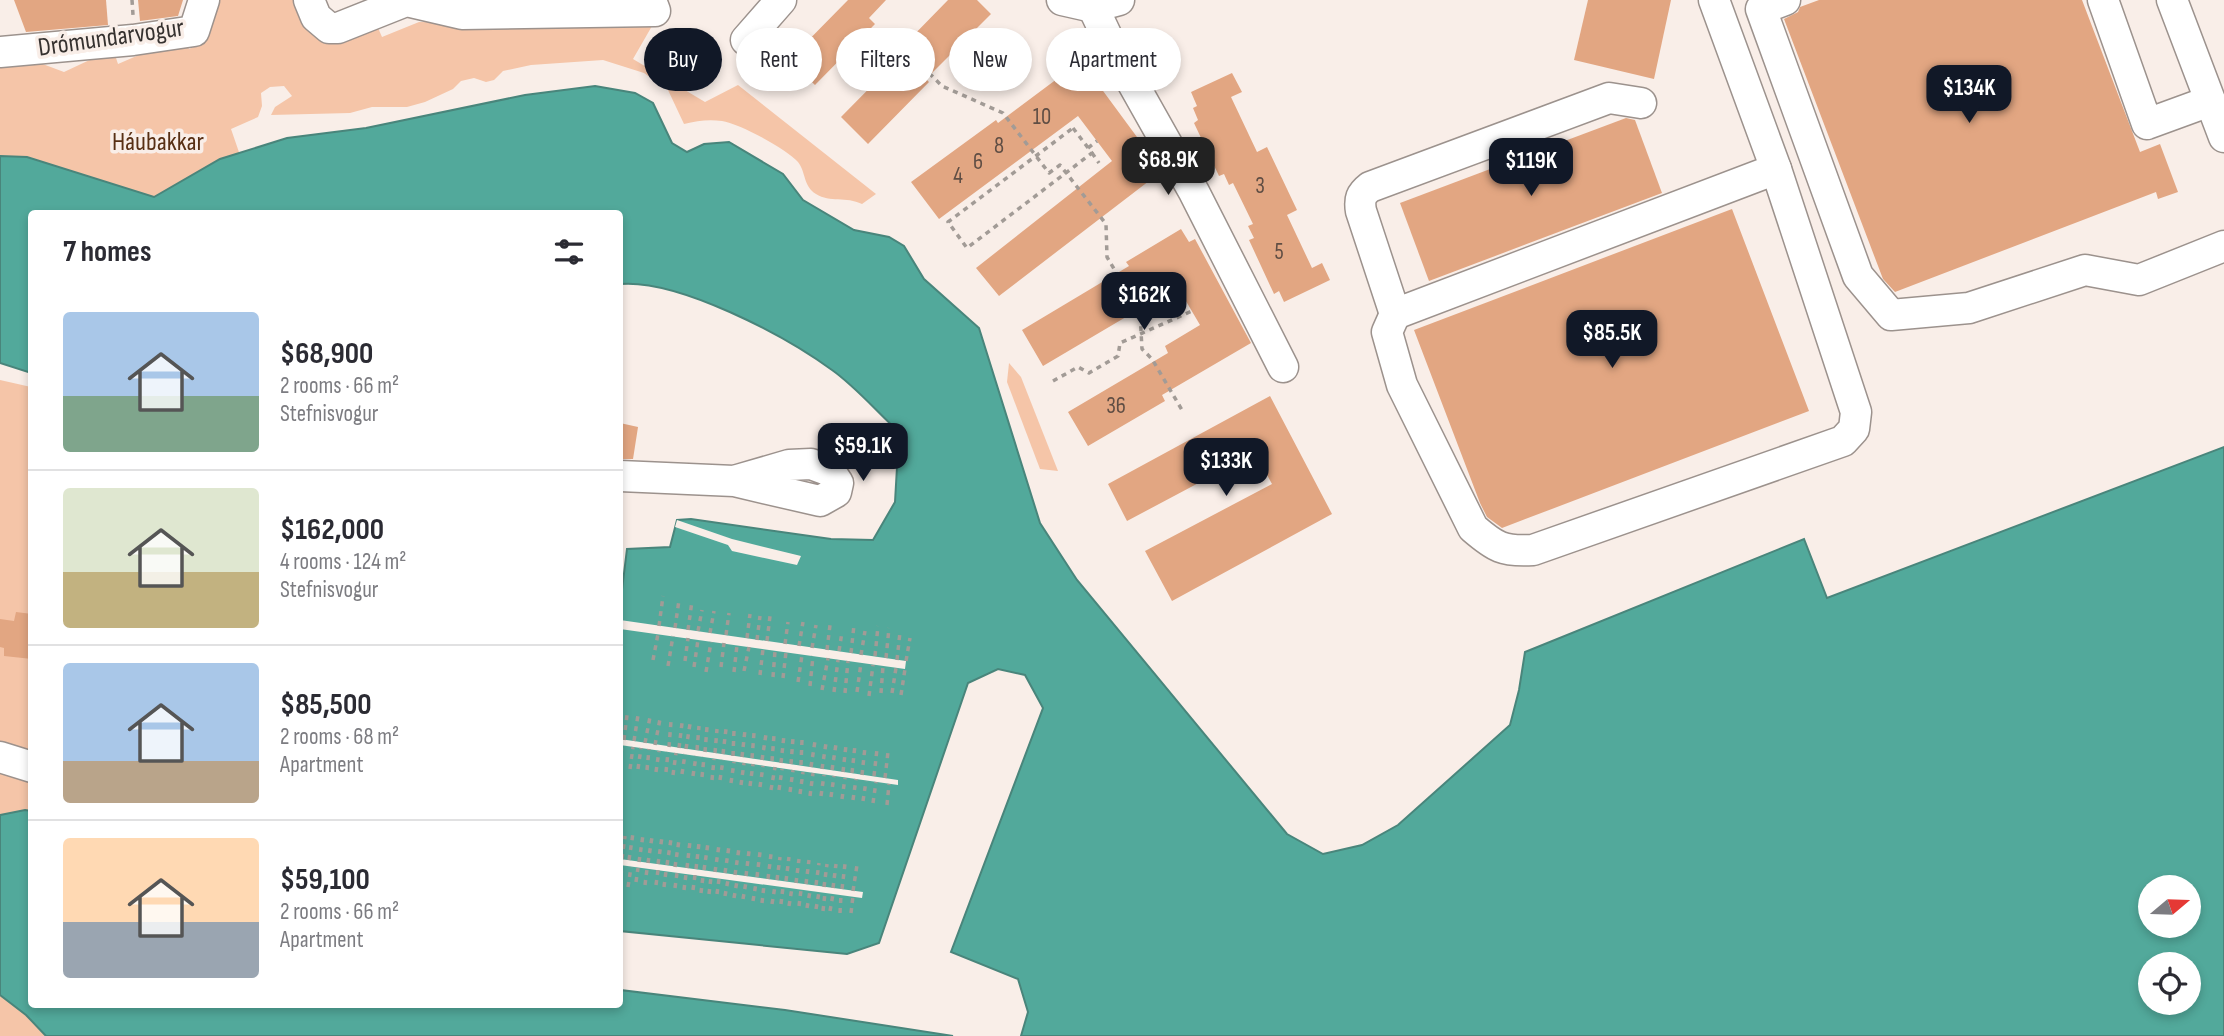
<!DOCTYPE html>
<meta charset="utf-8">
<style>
:root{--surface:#fff;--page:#f2f2f3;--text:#2b2b33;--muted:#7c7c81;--line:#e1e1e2;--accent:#111827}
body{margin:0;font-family:"Sofia Sans Condensed",sans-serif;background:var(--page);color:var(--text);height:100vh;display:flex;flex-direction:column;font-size:26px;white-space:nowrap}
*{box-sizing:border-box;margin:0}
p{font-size:23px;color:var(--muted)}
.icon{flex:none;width:38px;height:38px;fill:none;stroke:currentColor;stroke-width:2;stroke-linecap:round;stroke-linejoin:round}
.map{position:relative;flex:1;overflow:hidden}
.sheet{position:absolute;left:28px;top:210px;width:595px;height:798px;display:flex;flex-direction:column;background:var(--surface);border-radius:7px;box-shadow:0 4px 10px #0003}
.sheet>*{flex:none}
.guide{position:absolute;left:644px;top:28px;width:665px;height:63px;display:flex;gap:14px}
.needle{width:46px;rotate:71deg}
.fabs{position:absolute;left:2138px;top:875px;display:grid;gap:14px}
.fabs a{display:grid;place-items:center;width:63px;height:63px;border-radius:50%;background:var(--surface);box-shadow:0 4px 10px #0003;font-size:35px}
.price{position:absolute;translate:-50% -60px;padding:0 16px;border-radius:14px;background:var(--accent);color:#fff;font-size:23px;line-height:46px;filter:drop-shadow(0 2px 4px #0008)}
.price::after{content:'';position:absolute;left:50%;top:42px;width:21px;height:16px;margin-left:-10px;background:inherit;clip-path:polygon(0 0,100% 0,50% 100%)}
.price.selected{background:#222;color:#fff}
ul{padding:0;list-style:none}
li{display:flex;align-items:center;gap:21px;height:175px;padding:0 35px}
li+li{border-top:2px solid var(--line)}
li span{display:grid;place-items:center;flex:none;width:196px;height:140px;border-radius:7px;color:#555}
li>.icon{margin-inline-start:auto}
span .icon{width:84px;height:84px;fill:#fffc;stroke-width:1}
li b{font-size:30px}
h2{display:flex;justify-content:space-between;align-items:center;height:84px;padding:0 35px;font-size:30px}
.pill{padding:0 24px;border-radius:32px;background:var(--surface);box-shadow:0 4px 10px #0003;font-size:24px;line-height:63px}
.pill.selected{background:var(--accent);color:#fff}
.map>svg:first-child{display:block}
.green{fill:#f5c5a8}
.water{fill:#52a99b;stroke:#49857b;stroke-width:2;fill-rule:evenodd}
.pier{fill:#f9eee8}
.building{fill:#e2a682}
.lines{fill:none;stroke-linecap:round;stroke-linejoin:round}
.minor-casing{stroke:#9c928d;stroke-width:33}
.path{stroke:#a29b96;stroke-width:3.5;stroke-dasharray:5 5;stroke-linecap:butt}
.minor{stroke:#fff;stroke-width:30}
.labels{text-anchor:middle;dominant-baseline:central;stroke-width:7;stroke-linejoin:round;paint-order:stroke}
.number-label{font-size:23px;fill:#604e44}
.street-label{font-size:26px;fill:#35312f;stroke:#f9eee8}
.park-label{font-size:26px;fill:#583015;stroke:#f9eee8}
</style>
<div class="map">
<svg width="2224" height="1036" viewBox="0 0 2224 1036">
<rect width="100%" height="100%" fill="#f9eee8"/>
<g class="green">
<path d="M216,0H302L323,42L375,21L382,37L419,22L652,26L633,59L705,102L738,85L876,194L862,204C846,196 830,203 816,194C803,186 806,172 798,162C787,149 738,123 722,121C708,119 697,121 684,124L668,90L644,73L603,60L531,65L503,71L494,80L486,82L474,78L461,81L453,89L425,102L407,107H372L350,113L271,115L275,107L292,96L284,86L270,87L261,93L262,106L258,117L231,129L260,213L32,214L0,263V64L40,63L64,72L113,49L118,64L183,36L189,49L203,43Z"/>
<path d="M1009,363L1021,377L1058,471L1040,469L1007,382Z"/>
<path d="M0,380L31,387V760L0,749Z"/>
<path d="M0,769L31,778V811L0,815Z"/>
<path d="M0,995L26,1015L46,1036H0Z"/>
</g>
<g class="water">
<path d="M595,86L635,93L653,103L672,143L687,152L704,144L729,142L783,174L803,200L854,230L889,237L904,246L924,279L979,328L1040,523L1077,580L1287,834L1323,854L1362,845L1398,825L1510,725L1519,690L1525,652L1804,539L1827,598L2224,447V1036H1021L1028,1012L1018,979L951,952L1043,708L1025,675L998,669L968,683L879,943L847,954L620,931V606L627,549L670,547L677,520L691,519L831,539L873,540L895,502L899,432C877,412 856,387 832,370C784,335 678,279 620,284V214H32L31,373L0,363V156L27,157L154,197L220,159L287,138L366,128L525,95ZM2151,887H2189V926H2151ZM2151,964H2189V1003H2151Z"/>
<path d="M25,810L32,811V1004H620V990L785,1010L953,1036H46L26,1015L0,995V815Z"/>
</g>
<g class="pier">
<path d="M677,520L732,539L801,556L797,565L732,551L728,545L675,527Z"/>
<path d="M620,620L906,661L905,669L620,629Z"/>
<path d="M620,739L898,780V785L620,745Z"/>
<path d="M620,859L863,892L862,898L620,865Z"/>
</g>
<g class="building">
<path d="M14,0H106L108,25L26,32Z"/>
<path d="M138,0H183L178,16L140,21Z"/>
<path d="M848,0H886L869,18L875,24L815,85L789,60Z"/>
<path d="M948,0H977L991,14L926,79L929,82L868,144L841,117L911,46L907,42Z"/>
<path d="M1588,0H1671L1654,79L1574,60Z"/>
<path d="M1819,0H2082L2140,152L2160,144L2178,192L2158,199L2156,192L1895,292L1883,279L1784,19L1798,12L1800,7Z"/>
<path d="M1081,61L1162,171L999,296L976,268L1112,161L1078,116L939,219L911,182L996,120L998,123Z"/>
<path d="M1232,73L1242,92L1231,97L1257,152L1267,147L1297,210L1287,215L1312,268L1322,263L1330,280L1284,302L1279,291L1274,294L1249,240L1254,238L1248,226L1253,224L1233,183L1229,185L1224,174L1219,176L1194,123L1198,120L1193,108L1197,106L1191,92Z"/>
<path d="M1626,118L1635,120L1662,193L1429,281L1400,203Z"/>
<path d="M1732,209L1809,411L1502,528L1498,525L1487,517L1480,503L1414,330Z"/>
<path d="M1181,229L1189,242L1195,239L1251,343L1162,395L1165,401L1088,446L1068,412L1168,353L1165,346L1200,325L1173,279L1126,306L1131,314L1043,366L1022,330L1129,266L1126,262Z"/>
<path d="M1270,396L1332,514L1172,601L1145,551L1272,484L1255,453L1127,521L1108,484Z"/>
<path d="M620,423L638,427L633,459H620Z"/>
<path d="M16,612L32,614V659L4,656V648L0,647V619L14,621Z"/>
</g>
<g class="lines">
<defs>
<g id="minor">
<path d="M309,0L316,17L329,28H338L406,1L462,14L655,11L651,0"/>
<path d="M1062,0L1093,7L1119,0"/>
<path d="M1785,0L1761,9L1858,276L1891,315L1969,308L2085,270L2139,280L2224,246"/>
<path d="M2103,0L2147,124L2210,101"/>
<path d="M2172,0L2224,137"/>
<path d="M1093,7L1109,41L1194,192L1283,367"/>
<path d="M746,40L781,0"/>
<path d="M0,52L133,40L194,31L204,0"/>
<path d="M1641,103L1609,98L1370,187C1361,194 1359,199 1361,211L1395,314L1776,169"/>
<path d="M1395,314L1387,332L1402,385L1473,528C1495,547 1503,552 1533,550L1843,441L1854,429L1856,412L1776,169L1714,0"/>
<path d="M620,476L734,481L820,501L836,492L838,483L830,471L811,464L789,465L734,481"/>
<path d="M0,757L32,767"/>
</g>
</defs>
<use href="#minor" class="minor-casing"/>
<g class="path">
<path d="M132,0L133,15"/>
<path d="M901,45L942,86L1003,113L1049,173L1060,165L1106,224L1107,257L1140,313L1142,349L1152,359L1182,410"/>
<path d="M1073,128L1092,153L967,248L948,222Z"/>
<path d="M1088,148L1097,141"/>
<path d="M1092,153L1099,163"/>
<path d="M1053,381L1078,367L1089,373L1118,356L1120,343L1192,311"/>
<path d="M659,626L663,596"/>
<path d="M675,628L679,600"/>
<path d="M688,630L692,601"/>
<path d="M698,631L702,610"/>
<path d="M710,633L714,611"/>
<path d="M726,635L729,613"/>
<path d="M747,638L750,614"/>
<path d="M757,640L760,616"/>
<path d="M767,641L770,616"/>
<path d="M785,644L788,622"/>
<path d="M799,646L803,622"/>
<path d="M812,648L816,625"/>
<path d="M827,650L830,625"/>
<path d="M839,651L842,632"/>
<path d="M851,653L854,625"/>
<path d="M861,655L865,631"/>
<path d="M875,656L878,626"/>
<path d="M886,658L889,628"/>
<path d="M653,660L658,634"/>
<path d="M897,660L900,632"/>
<path d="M685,661L688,638"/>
<path d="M906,661L910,638"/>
<path d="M668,666L673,636"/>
<path d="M694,667L698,640"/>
<path d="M721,667L724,643"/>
<path d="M744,671L749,647"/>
<path d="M706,672L711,642"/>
<path d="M734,672L737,645"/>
<path d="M760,675L763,649"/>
<path d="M773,677L775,651"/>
<path d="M783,678L786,652"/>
<path d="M798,682L802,655"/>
<path d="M810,686L813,656"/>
<path d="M822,690L828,658"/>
<path d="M834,692L838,660"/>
<path d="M857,692L861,663"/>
<path d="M845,693L848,661"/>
<path d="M881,693L883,666"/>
<path d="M892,693L896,668"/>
<path d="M901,695L905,669"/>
<path d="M869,696L873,665"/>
<path d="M624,740L627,715"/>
<path d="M634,741L638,715"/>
<path d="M645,743L650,717"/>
<path d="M655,745L660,719"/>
<path d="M669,747L671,721"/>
<path d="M679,748L682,723"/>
<path d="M686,749L690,724"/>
<path d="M697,750L699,726"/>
<path d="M705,752L707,727"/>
<path d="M715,753L717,729"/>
<path d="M723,754L726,729"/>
<path d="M733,756L734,730"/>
<path d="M742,757L745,730"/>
<path d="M752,758L754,733"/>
<path d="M762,760L766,734"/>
<path d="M772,761L774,735"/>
<path d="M620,763L622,745"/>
<path d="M781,763L784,735"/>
<path d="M791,764L793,738"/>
<path d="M801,765L802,739"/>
<path d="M811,767L815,741"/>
<path d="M630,769L633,747"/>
<path d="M638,769L641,748"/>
<path d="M822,769L826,743"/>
<path d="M647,770L649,749"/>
<path d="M832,770L836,744"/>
<path d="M656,772L659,751"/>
<path d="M666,772L668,752"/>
<path d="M843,772L846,745"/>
<path d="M852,773L855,745"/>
<path d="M682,774L685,754"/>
<path d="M673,775L676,753"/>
<path d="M862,775L865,747"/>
<path d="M693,776L696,756"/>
<path d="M874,776L877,749"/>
<path d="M702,777L704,757"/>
<path d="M885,778L888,752"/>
<path d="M712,780L714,759"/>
<path d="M720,780L723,760"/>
<path d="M731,783L734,762"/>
<path d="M741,785L744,763"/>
<path d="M750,786L753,764"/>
<path d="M760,787L763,766"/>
<path d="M771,790L775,767"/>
<path d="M779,790L782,769"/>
<path d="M790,792L793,770"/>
<path d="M800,794L803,772"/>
<path d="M810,796L813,773"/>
<path d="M821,796L824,775"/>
<path d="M831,797L834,776"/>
<path d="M842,799L845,778"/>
<path d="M853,800L856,779"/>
<path d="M863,801L866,781"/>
<path d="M873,803L876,782"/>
<path d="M887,805L889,784"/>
<path d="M622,859L625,836"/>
<path d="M629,860L633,833"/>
<path d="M639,862L643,835"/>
<path d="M648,863L652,837"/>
<path d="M658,864L662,837"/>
<path d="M667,865L671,839"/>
<path d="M675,867L679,840"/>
<path d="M687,868L690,841"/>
<path d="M696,869L699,843"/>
<path d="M704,870L708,843"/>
<path d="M715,872L719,845"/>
<path d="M725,873L729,846"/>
<path d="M735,875L739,848"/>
<path d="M746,876L749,851"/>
<path d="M757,877L760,852"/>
<path d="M768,879L771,854"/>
<path d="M777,880L780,857"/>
<path d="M786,881L789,857"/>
<path d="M636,882L638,868"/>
<path d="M796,883L799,859"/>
<path d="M806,884L809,860"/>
<path d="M645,885L647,869"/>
<path d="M656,885L658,870"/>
<path d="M816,885L819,863"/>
<path d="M620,886L622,866"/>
<path d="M628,887L631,867"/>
<path d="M664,887L666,871"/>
<path d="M824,887L827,864"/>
<path d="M675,888L677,873"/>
<path d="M833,888L836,864"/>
<path d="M842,889L845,864"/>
<path d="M684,890L686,874"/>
<path d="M693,890L695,875"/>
<path d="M853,891L857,865"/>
<path d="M701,893L703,876"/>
<path d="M709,894L711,877"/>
<path d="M717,894L719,879"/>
<path d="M725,896L728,880"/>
<path d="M734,898L737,881"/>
<path d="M743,899L746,882"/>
<path d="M753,901L756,883"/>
<path d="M762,903L764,885"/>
<path d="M772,904L775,886"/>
<path d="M781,904L783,887"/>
<path d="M789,906L792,888"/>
<path d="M799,906L801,890"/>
<path d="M807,908L810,891"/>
<path d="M816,909L819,892"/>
<path d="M823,911L825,893"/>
<path d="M830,911L833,894"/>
<path d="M840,913L841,895"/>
<path d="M851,913L853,896"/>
</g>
<use href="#minor" class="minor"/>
</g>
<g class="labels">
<g class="number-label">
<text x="1042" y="117">10</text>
<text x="999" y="146">8</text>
<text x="978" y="162">6</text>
<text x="958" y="176">4</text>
<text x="1260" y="186">3</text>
<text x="1279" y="252">5</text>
<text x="1116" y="406">36</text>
</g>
<g class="street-label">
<text transform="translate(111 38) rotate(-8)">Drómundarvogur</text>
</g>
<g class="park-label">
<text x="158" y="142">Háubakkar</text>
</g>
</g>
</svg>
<div class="fabs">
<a><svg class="needle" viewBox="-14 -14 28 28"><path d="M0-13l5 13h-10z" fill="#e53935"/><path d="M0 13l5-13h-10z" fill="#7c7c81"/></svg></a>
<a><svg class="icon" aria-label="locate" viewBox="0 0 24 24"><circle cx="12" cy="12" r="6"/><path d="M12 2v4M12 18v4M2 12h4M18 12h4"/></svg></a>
</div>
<b class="price" style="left:1969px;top:125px">$134K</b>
<b class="price selected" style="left:1168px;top:197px">$68.9K</b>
<b class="price" style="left:1531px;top:198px">$119K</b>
<b class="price" style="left:1144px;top:332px">$162K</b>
<b class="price" style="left:1612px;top:370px">$85.5K</b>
<b class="price" style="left:863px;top:483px">$59.1K</b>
<b class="price" style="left:1226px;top:498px">$133K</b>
<div class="guide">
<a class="pill selected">Buy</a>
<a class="pill">Rent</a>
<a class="pill">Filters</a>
<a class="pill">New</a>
<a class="pill">Apartment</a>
</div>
<section class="sheet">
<h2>7 homes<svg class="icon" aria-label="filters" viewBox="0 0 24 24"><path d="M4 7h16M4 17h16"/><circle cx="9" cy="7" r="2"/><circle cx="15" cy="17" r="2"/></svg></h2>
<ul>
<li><span style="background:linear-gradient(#a9c7e8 60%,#7fa58c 0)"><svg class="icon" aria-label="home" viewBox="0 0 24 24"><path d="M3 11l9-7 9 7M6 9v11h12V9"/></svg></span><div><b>$68,900</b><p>2 rooms · 66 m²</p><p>Stefnisvogur</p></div></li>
<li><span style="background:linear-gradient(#dfe7d0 60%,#c2b280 0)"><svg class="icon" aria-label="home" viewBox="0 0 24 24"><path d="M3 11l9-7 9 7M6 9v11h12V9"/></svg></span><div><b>$162,000</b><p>4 rooms · 124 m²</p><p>Stefnisvogur</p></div></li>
<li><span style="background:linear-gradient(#a9c7e8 70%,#b9a48a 0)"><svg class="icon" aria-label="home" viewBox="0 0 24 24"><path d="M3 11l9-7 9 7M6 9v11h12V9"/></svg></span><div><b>$85,500</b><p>2 rooms · 68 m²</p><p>Apartment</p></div></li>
<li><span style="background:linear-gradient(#ffd9b3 60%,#9aa5b1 0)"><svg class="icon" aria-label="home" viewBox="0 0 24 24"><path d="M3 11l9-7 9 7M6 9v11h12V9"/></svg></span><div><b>$59,100</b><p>2 rooms · 66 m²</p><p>Apartment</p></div></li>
</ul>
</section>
</div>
